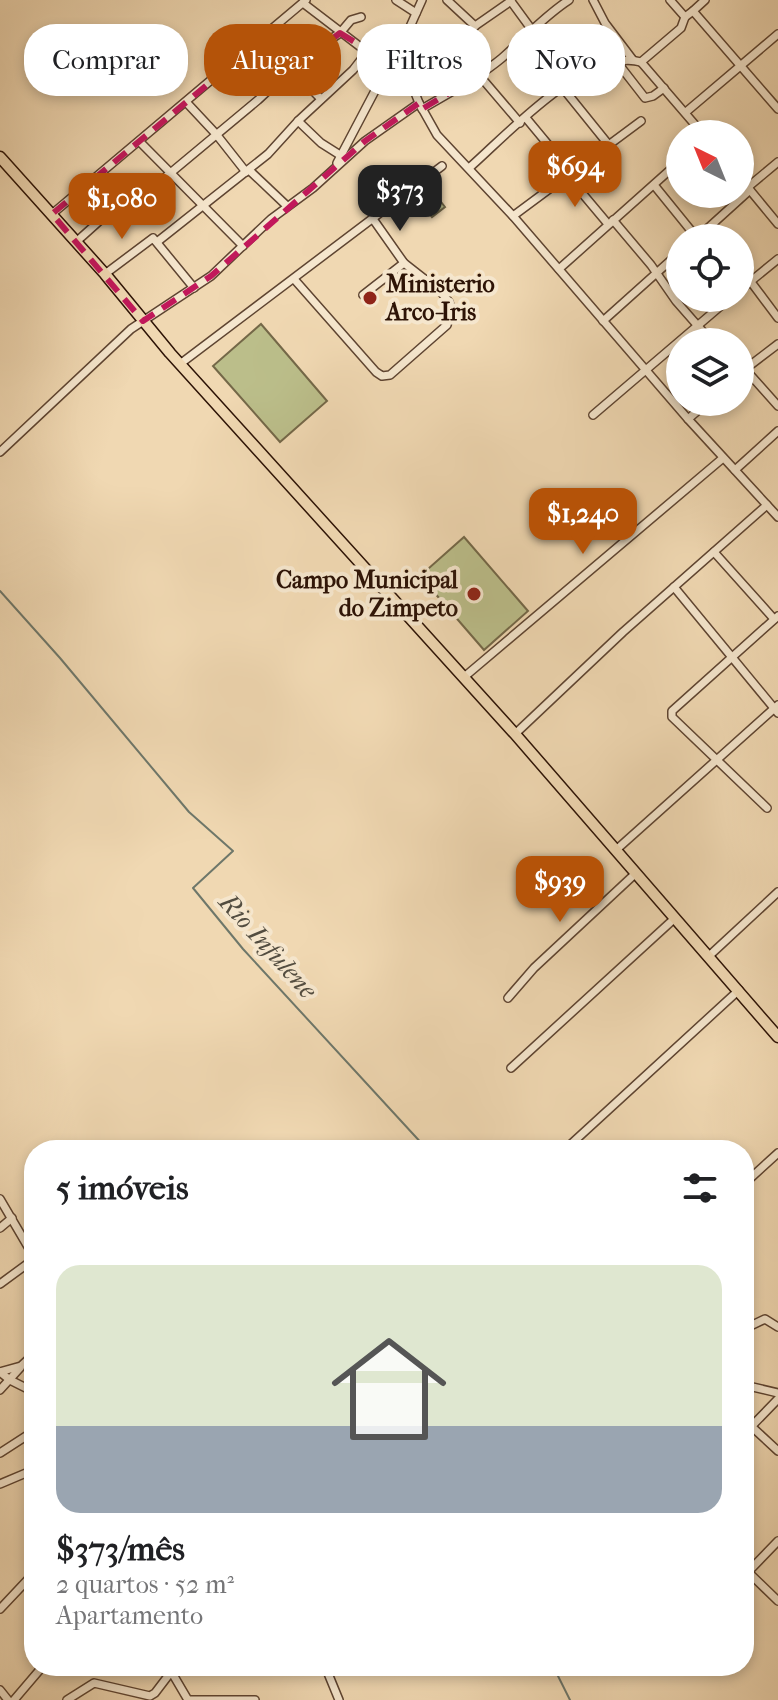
<!DOCTYPE html>
<html lang="pt">
<meta charset="utf-8">
<style>
:root{--surface:#fff;--page:#f6f6f6;--text:#202124;--muted:#757577;--line:#e0e0e0;--accent:#b45309}
body{margin:0;font-family:"IM FELL French Canon",serif;background:var(--page);color:var(--text);height:100vh;display:flex;flex-direction:column;font-size:30px;white-space:nowrap}
*{box-sizing:border-box;margin:0}
p{font-size:26px;color:var(--muted)}
.icon{flex:none;width:44px;height:44px;fill:none;stroke:currentColor;stroke-width:2;stroke-linecap:round;stroke-linejoin:round}
.map{position:relative;flex:1;overflow:hidden}
.sheet{position:absolute;left:24px;top:1140px;width:730px;height:536px;display:flex;flex-direction:column;background:var(--surface);border-radius:32px;box-shadow:0 4px 12px #0003}
.sheet>*{flex:none}
.banner{position:absolute;left:24px;top:24px;width:730px;height:72px;display:flex;gap:16px}
.needle{width:52px;rotate:317deg}
.tools{position:absolute;left:666px;top:120px;display:grid;gap:16px}
.tools a{display:grid;place-items:center;width:88px;height:88px;border-radius:50%;background:var(--surface);box-shadow:0 4px 12px #0003;font-size:40px}
.price{position:absolute;translate:-50% -68px;padding:0 18px;border-radius:16px;background:var(--accent);color:#fff;font-size:26px;line-height:52px;filter:drop-shadow(0 2px 4px #0008)}
.price::after{content:'';position:absolute;left:50%;top:48px;width:24px;height:18px;margin-left:-12px;background:inherit;clip-path:polygon(0 0,100% 0,50% 100%)}
.price.current{background:#222;color:#fff}
ul{padding:0;list-style:none}
li{display:grid;align-content:center;gap:16px;height:424px;padding:0 32px}
li+li{border-top:2px solid var(--line)}
li span{display:grid;place-items:center;height:248px;border-radius:24px;color:#555}
li>.icon{margin-inline-start:auto}
span .icon{width:144px;height:144px;fill:#fffc;stroke-width:1}
li b{font-size:34px}
h2{display:flex;justify-content:space-between;align-items:center;height:96px;padding:0 32px;font-size:34px}
.tag{padding:0 28px;border-radius:32px;background:var(--surface);box-shadow:0 4px 12px #0003;font-size:28px;line-height:72px}
.tag.current{background:var(--accent);color:#fff}
.map>svg:first-child{display:block}
.green{fill:#bbbe8a;stroke:#746848;stroke-width:2}
.lines{fill:none;stroke-linecap:round;stroke-linejoin:round}
.stream{stroke:#6e776a;stroke-width:2}
.minor-casing{stroke:#5e4431;stroke-width:10}
.highway-casing{stroke:#2d1306;stroke-width:13}
.minor{stroke:#f5e6cd;stroke-width:7}
.highway{stroke:#f0d8b2;stroke-width:10}
.marked{fill:none;stroke:#c2185b;stroke-width:6;stroke-dasharray:16 10;stroke-linejoin:round}
.poi-dot{fill:#8f2418;stroke:#f5e6cd;stroke-width:3}
.labels{text-anchor:middle;dominant-baseline:central;stroke-width:8;stroke-linejoin:round;paint-order:stroke}
.poi-label{font-size:24px;font-weight:bold;fill:#2d1306;stroke:#f5e6cd;text-anchor:start}
.water-label{font-size:26px;font-style:italic;fill:#534d40;stroke:#f5e6cd}
</style>
<div class="map">
<svg width="778" height="1700" viewBox="0 0 778 1700">
<rect width="100%" height="100%" fill="#f0d8b2"/>
<filter id="stains"><feTurbulence type="fractalNoise" baseFrequency=".0025" numOctaves="4"/><feColorMatrix values="0 0 0 0 .2 0 0 0 0 .09 0 0 0 0 .02 0 0 0 .5 -.17"/></filter>
<radialGradient id="worn" r=".72"><stop offset=".6" stop-color="#630" stop-opacity="0"/><stop offset="1" stop-color="#630" stop-opacity=".3"/></radialGradient>
<g class="green">
<path d="M427,184L445,207L432,217L414,194Z"/>
<path d="M261,324L327,401L280,442L213,366Z"/>
<path d="M464,537L528,611L484,650L420,576Z"/>
</g>
<g class="lines">
<g class="stream">
<path d="M0,591L60,658L189,812L233,851L193,888L243,949L425,1147L422,1150"/>
<path d="M553,1666L570,1700"/>
</g>
<defs>
<g id="minor">
<path d="M396,0L416,13"/>
<path d="M447,0L475,26"/>
<path d="M510,0L570,82"/>
<path d="M593,0L605,23L633,60"/>
<path d="M670,0L685,17L693,11L778,109"/>
<path d="M303,3L367,52L389,63"/>
<path d="M693,11L705,0"/>
<path d="M262,39L321,99"/>
<path d="M403,41L412,85L419,103L437,135L513,216L688,419L778,517"/>
<path d="M446,52L475,26L511,1"/>
<path d="M407,58L446,52L464,84"/>
<path d="M617,62L645,98L653,96L664,88"/>
<path d="M641,62L703,134"/>
<path d="M479,75L520,123"/>
<path d="M562,87L608,144"/>
<path d="M187,103L216,134L246,172"/>
<path d="M422,109C449,93 478,78 502,58C525,38 544,16 569,0"/>
<path d="M686,112L778,34"/>
<path d="M526,118L570,171"/>
<path d="M298,121L321,143L340,155"/>
<path d="M140,142L243,246"/>
<path d="M337,163L398,47L405,38L422,0"/>
<path d="M469,168C507,135 586,47 641,62L681,28L685,17"/>
<path d="M249,170L287,206"/>
<path d="M566,174L608,224"/>
<path d="M740,178L778,224"/>
<path d="M654,185L697,238"/>
<path d="M748,187L778,162"/>
<path d="M52,214L306,0"/>
<path d="M513,216L641,121"/>
<path d="M613,220L651,265L676,301L712,342"/>
<path d="M708,228L715,238"/>
<path d="M697,238L750,190"/>
<path d="M76,242L115,207L132,205L258,100L303,58L340,33L351,20L361,17"/>
<path d="M157,242L268,154L298,121L353,70L367,52"/>
<path d="M559,269L680,161"/>
<path d="M105,274L153,238L194,288"/>
<path d="M294,279L376,372L382,376L390,375L447,325L451,310L449,302L441,292L404,263L373,219"/>
<path d="M751,282L778,318"/>
<path d="M740,290L778,259"/>
<path d="M363,295L404,263"/>
<path d="M603,321L680,252"/>
<path d="M180,364L442,166"/>
<path d="M745,369L778,406"/>
<path d="M740,373L778,344"/>
<path d="M593,415L730,298"/>
<path d="M688,419L708,402"/>
<path d="M0,452L131,329L211,276L271,219L313,188L365,141L419,103"/>
<path d="M735,470L778,431"/>
<path d="M608,506L632,534"/>
<path d="M714,552L774,619"/>
<path d="M674,587L778,713"/>
<path d="M463,678L723,458"/>
<path d="M515,734L623,632L767,505"/>
<path d="M767,808L672,717V711L778,616"/>
<path d="M616,850L778,705"/>
<path d="M709,956L778,892"/>
<path d="M508,998L534,968L636,873"/>
<path d="M511,1068L675,918"/>
<path d="M570,1145L739,990"/>
<path d="M744,1184L778,1153"/>
<path d="M0,1199L34,1257"/>
<path d="M0,1228L12,1218"/>
<path d="M0,1284L34,1259"/>
<path d="M744,1329L765,1319L778,1327"/>
<path d="M0,1372L10,1380L34,1392"/>
<path d="M0,1372L21,1366L34,1354"/>
<path d="M744,1385L778,1393"/>
<path d="M0,1390L20,1368"/>
<path d="M744,1411V1421"/>
<path d="M751,1426L778,1451"/>
<path d="M744,1434L778,1399"/>
<path d="M0,1453L34,1431"/>
<path d="M0,1484L26,1473L34,1485"/>
<path d="M744,1529L749,1534"/>
<path d="M744,1568L778,1601"/>
<path d="M748,1572L778,1541"/>
<path d="M0,1609L34,1573"/>
<path d="M168,1666L188,1700"/>
<path d="M325,1666L339,1700"/>
<path d="M0,1690L8,1700"/>
<path d="M14,1700L43,1666"/>
<path d="M67,1700L94,1683L150,1696L155,1693L171,1672"/>
<path d="M188,1700H255"/>
</g>
<path id="highway" d="M0,157L105,274L170,353L515,734L778,1037"/>
</defs>
<use href="#minor" class="minor-casing"/>
<use href="#highway" class="highway-casing"/>
<use href="#minor" class="minor"/>
<use href="#highway" class="highway"/>
</g>
<path class="marked" d="M340,33L389,63L403,41L407,58L446,52L464,84L422,109L419,103L365,141L211,276L143,321L52,214L262,39L291,70Z"/>
<g class="poi-dot">
<circle cx="370" cy="298" r="8"/>
<circle cx="474" cy="594" r="8"/>
</g>
<g class="labels">
<g class="poi-label">
<text x="386" y="284">Ministerio<tspan x="386" dy="28">Arco-Iris</tspan></text>
<text x="458" y="580" text-anchor="end">Campo Municipal<tspan x="458" dy="28">do Zimpeto</tspan></text>
</g>
<g class="water-label">
<text transform="translate(268 946) rotate(48)">Rio Infulene</text>
</g>
</g>
<rect width="100%" height="100%" filter="url(#stains)"/>
<rect width="100%" height="100%" fill="url(#worn)"/>
</svg>
<div class="tools">
<a><svg class="needle" viewBox="-14 -14 28 28"><path d="M0-13l5 13h-10z" fill="#e53935"/><path d="M0 13l5-13h-10z" fill="#757577"/></svg></a>
<a><svg class="icon" aria-label="locate" viewBox="0 0 24 24"><circle cx="12" cy="12" r="6"/><path d="M12 2v4M12 18v4M2 12h4M18 12h4"/></svg></a>
<a><svg class="icon" aria-label="layers" viewBox="0 0 24 24"><path d="M12 4l9 5-9 5-9-5zM3 14l9 5 9-5"/></svg></a>
</div>
<b class="price" style="left:575px;top:209px">$694</b>
<b class="price current" style="left:400px;top:233px">$373</b>
<b class="price" style="left:122px;top:241px">$1,080</b>
<b class="price" style="left:583px;top:556px">$1,240</b>
<b class="price" style="left:560px;top:924px">$939</b>
<div class="banner">
<a class="tag">Comprar</a>
<a class="tag current">Alugar</a>
<a class="tag">Filtros</a>
<a class="tag">Novo</a>
</div>
<section class="sheet">
<h2>5 imóveis<svg class="icon" aria-label="filters" viewBox="0 0 24 24"><path d="M4 7h16M4 17h16"/><circle cx="9" cy="7" r="2"/><circle cx="15" cy="17" r="2"/></svg></h2>
<ul>
<li><span style="background:linear-gradient(#dfe7d0 65%,#9aa5b1 0)"><svg class="icon" aria-label="home" viewBox="0 0 24 24"><path d="M3 11l9-7 9 7M6 9v11h12V9"/></svg></span><div><b>$373/mês</b><p>2 quartos · 52 m²</p><p>Apartamento</p></div></li>
</ul>
</section>
</div>
